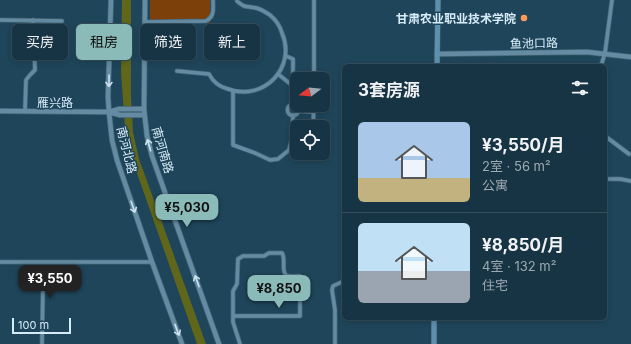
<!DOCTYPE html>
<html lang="zh">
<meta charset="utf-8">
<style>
:root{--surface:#173444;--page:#243f4f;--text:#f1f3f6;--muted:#9eaab2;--line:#364f5d;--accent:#8bbbb9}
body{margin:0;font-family:Inter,"Noto Sans SC",sans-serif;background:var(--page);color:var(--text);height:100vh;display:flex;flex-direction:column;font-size:15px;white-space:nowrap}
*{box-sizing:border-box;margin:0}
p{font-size:13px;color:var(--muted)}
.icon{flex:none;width:22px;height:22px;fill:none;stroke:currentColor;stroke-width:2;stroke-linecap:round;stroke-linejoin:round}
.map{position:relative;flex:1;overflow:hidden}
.sheet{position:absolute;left:342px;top:64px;width:265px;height:256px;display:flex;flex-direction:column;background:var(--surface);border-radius:6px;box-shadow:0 2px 6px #0003,0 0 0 1px var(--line)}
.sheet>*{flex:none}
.top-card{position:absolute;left:12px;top:24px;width:270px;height:36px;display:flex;gap:8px}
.needle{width:26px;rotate:254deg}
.buttons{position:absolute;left:290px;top:72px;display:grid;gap:8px}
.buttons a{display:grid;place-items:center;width:40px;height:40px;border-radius:6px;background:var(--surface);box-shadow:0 2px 6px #0003,0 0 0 1px var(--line);font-size:20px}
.scale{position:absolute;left:12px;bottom:10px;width:59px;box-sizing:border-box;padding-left:4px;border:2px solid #d6ebf8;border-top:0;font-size:11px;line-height:14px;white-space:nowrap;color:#d6ebf8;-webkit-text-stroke:3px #1f455a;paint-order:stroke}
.price{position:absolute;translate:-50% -34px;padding:0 9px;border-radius:8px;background:var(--accent);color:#111;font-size:13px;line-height:26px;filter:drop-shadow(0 1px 2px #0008)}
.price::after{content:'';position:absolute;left:50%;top:24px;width:12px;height:9px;margin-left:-6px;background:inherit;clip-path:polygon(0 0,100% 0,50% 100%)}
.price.active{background:#222;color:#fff}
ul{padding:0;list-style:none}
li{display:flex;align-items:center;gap:12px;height:100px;padding:0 16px}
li+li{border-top:1px solid var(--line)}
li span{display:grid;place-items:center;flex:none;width:112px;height:80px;border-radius:6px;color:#555}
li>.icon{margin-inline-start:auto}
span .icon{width:48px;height:48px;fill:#fffc;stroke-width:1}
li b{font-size:17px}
h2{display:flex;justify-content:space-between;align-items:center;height:48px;padding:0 16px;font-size:17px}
.tag{padding:0 14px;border-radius:6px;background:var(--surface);box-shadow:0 2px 6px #0003,0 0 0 1px var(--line);font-size:14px;line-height:36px}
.tag.active{background:var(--accent);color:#111}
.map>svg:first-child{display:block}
.green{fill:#7c400b}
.water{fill:#60671b}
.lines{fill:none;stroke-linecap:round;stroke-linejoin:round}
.minor-casing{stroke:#426576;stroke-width:5}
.tertiary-casing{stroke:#426576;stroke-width:6}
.secondary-casing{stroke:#426576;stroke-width:6}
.minor{stroke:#648ba2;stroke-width:3.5}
.tertiary{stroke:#648ba2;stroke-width:4.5}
.secondary{stroke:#5d90ac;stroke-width:5}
.oneway{stroke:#cbe1ef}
.poi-dot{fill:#fd9c56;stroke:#1f455a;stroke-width:1.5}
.labels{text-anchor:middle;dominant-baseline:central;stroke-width:3;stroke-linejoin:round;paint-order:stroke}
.poi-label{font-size:12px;font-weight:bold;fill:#d6ebf8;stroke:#1f455a;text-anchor:end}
.street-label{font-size:12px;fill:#d6ebf8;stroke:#1f455a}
</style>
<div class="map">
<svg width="631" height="344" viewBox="0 0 631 344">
<rect width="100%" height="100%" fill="#1f455a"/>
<rect class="green" x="150" y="0" width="60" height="23"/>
<path class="water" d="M122,0H131V98L133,132L139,159L206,344H197L131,156L125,127L121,73Z"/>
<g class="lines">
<defs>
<g id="minor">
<path d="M314,0V79"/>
<path d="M0,20L62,21"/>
<path d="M145,22L206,21C215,16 213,9 213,0"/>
<path d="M286,56L293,59V104"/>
<path d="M601,66L605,53L612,0"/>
<path d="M177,71L209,74C213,82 220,87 228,89C263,102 297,68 282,33C280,26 276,20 270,15C267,13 261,9 256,8C253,7 248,7 244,6C242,5 239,3 237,1V0"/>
<path d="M278,74L293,86"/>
<path d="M233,91V145L255,153L270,160L278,159L289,150L292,139L293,115"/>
<circle cx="293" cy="110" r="5.5"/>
<path d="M25,111L26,80L30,75L35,70L33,20"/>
<path d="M298,111L314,112"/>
<path d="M313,127L314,105"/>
<path d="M605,136L629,154"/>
<path d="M605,179H620L631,181"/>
<path d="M0,262H152"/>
<path d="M29,276C36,276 40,279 43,285L42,344"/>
<path d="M233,316H300V276C296,276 289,277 286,275C281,271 286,259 282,253H269L264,256H243L238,259L237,284L233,291V322L240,344"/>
<path d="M335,344V310L332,290L333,286L344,281"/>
</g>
<g id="tertiary">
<path d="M111,0L108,97L109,112L112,140L117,160L152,262L182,344"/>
<path d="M145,0L144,109L147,136L152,156L219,344"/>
<path d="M437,54L587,52L631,57"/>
<path d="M0,111L109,112L120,115H144"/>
<path d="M109,112L119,109H144"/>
</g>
<g id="secondary">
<path d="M437,66L438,0"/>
<path d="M434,344V318"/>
</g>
</defs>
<use href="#minor" class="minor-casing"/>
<use href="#tertiary" class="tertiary-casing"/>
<use href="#secondary" class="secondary-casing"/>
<use href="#minor" class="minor"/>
<use href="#tertiary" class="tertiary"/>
<use href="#secondary" class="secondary"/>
</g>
<defs><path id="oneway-shaft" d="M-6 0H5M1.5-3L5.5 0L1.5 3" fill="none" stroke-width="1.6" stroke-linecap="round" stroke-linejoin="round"/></defs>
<g class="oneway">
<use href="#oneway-shaft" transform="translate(109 81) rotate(91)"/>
<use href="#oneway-shaft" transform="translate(149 145) rotate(-106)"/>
<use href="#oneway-shaft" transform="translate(133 207) rotate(71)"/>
<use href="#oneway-shaft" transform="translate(197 281) rotate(-110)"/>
<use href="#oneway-shaft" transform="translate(177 330) rotate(70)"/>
</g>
<circle class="poi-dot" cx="524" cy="18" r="4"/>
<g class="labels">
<g class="poi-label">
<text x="516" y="18">甘肃农业职业技术学院</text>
</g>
<g class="street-label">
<text transform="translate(534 43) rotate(-1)">鱼池口路</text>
<text x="55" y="102">雁兴路</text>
<text transform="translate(127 150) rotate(76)">南河北路</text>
<text transform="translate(163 150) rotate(74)">南河南路</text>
</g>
</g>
</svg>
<div class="buttons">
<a><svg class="needle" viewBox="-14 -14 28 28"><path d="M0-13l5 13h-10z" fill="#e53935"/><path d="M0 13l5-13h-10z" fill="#9eaab2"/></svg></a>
<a><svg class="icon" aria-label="locate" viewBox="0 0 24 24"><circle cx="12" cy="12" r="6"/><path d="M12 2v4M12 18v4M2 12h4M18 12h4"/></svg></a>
</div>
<div class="scale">100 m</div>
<b class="price" style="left:187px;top:228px">¥5,030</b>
<b class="price active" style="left:50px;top:299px">¥3,550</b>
<b class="price" style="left:279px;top:309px">¥8,850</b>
<div class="top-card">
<a class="tag">买房</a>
<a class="tag active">租房</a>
<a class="tag">筛选</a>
<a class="tag">新上</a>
</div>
<section class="sheet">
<h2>3套房源<svg class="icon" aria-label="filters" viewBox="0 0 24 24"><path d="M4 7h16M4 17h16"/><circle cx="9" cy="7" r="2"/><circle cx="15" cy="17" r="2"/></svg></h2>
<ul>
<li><span style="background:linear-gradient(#a9c7e8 70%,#c2b280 0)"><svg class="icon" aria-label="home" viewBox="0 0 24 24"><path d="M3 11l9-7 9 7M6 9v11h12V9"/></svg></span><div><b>¥3,550/月</b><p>2室 · 56 m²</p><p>公寓</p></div></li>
<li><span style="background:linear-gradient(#bfe0f5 60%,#9aa5b1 0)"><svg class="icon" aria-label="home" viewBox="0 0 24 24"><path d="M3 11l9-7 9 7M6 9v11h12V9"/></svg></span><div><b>¥8,850/月</b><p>4室 · 132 m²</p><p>住宅</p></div></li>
</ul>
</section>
</div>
